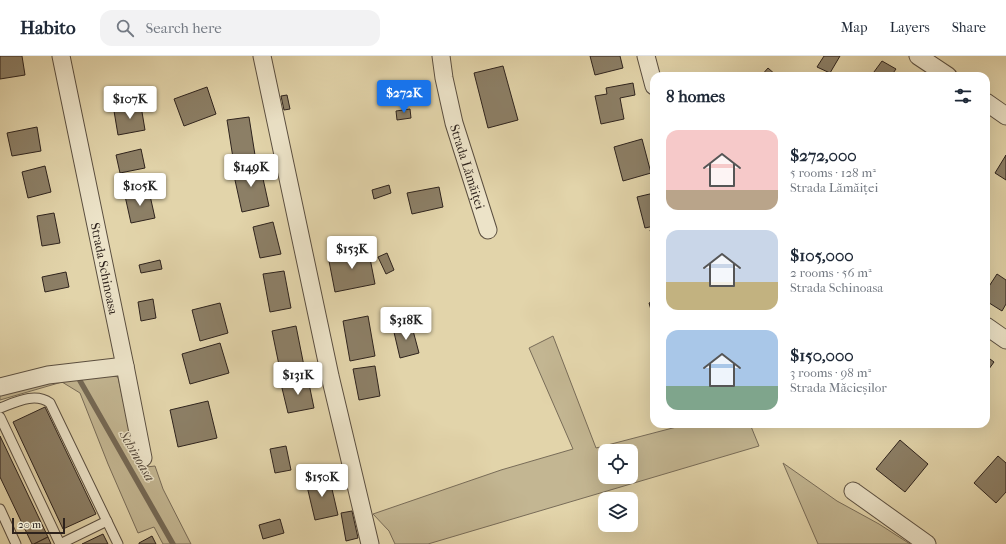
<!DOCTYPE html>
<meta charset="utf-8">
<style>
:root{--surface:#fff;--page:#f2f2f3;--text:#1f2937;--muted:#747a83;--line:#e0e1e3;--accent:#1a73e8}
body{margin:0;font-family:"IM FELL French Canon",serif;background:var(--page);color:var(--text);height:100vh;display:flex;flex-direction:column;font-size:15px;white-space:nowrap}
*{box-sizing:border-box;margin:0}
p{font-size:13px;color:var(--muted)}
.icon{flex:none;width:22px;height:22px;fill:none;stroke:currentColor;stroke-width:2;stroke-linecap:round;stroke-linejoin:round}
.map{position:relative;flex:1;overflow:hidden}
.details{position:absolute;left:650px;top:16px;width:340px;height:356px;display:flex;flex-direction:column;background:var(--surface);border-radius:12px;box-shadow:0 4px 16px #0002}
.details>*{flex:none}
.controls{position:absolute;left:598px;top:388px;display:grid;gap:8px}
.controls a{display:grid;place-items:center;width:40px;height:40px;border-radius:8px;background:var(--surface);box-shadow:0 4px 16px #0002;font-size:20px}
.scale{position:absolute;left:12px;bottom:10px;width:53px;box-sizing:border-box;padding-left:4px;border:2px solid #2e231d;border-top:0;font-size:11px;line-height:14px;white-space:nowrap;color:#2e231d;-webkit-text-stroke:3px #ece3c8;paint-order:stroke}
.price{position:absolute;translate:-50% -34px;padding:0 9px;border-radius:4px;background:#fff;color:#222;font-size:13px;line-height:26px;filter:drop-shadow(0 1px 2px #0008)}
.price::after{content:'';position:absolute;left:50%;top:24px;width:12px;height:9px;margin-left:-6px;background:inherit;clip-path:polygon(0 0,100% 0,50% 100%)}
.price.on{background:var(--accent);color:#fff}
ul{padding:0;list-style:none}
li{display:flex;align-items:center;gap:12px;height:100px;padding:0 16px}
li span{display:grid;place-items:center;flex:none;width:112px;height:80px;border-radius:12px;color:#555}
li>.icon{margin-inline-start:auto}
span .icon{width:48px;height:48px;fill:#fffc;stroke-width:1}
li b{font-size:17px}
h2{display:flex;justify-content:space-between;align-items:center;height:48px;padding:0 16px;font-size:17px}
header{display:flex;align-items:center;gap:24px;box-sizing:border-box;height:56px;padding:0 20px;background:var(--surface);border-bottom:1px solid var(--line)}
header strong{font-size:19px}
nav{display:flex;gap:22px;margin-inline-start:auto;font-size:14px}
.search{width:280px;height:36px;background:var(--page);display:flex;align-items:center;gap:10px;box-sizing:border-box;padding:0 14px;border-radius:12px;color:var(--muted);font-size:15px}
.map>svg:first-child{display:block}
.green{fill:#c3b692;stroke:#786c58;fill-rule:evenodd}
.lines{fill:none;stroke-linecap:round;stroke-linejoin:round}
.stream{stroke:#756955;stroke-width:5.5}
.building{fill:#8c7f66;stroke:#2e231d}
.service-casing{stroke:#5b4f40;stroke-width:11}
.minor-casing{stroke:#5b4f40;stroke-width:19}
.service{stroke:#ece3c8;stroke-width:9}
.minor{stroke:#ece3c8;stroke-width:17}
.labels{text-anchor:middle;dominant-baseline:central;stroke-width:3;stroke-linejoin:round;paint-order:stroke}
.street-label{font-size:13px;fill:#2e231d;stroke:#ece3c8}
.water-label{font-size:14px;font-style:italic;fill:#584c3e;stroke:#ece3c8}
</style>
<header>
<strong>Habito</strong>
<div class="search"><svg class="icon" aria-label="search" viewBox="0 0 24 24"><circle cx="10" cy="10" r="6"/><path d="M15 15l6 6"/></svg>Search here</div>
<nav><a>Map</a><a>Layers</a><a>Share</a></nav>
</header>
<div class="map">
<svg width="1006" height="488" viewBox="0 0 1006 488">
<rect width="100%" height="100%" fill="#e2d4aa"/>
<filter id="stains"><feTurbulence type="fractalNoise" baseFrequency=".005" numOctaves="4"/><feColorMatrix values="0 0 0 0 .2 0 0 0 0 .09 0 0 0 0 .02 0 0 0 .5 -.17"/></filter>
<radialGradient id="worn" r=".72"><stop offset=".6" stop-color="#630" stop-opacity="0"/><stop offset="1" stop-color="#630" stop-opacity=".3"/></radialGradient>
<g class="green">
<path d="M553,280L596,392L688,368H750L759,390L428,488H395L389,475L373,458L501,414L573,393L529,292ZM605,395H631V421H605Z"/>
<path d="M98,317L118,321L138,412L155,410L163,433L191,488H163L154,471L138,477L108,408L80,337L62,326L0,344V337Z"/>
<path d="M783,407L837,445L879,468L910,488H818Z"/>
</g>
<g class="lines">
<path class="stream" d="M79,323L173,488"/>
</g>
<g class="building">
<path d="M0,0H22L25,19L0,23Z"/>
<path d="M590,0H620L623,12L595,19Z"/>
<path d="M824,0H840L830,17L817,11Z"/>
<path d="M882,5L896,13L891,20H871Z"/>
<path d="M503,10L518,64L488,72L474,17Z"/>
<path d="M768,12L777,20H761Z"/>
<path d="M633,27L635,39L620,42L624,63L601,68L595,40L607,38L606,32Z"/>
<path d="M207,31L216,58L184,70L174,43Z"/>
<path d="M287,39L290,53L284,54L281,40Z"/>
<path d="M141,50L145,74L118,79L114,55Z"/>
<path d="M410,53L411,62L397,64L396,55Z"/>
<path d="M249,61L255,99L233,102L227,64Z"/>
<path d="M37,71L41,95L12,100L7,77Z"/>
<path d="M642,83L651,117L623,125L614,91Z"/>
<path d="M141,93L145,112L120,117L116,99Z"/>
<path d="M1006,99V124L995,117Z"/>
<path d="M260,109L269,150L242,156L233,115Z"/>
<path d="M45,110L51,136L28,142L22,116Z"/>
<path d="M389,129L391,137L374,143L372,134Z"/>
<path d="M439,131L443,151L412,158L407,137Z"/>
<path d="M149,135L155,162L131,167L125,140Z"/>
<path d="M654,137V170L645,172L637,141Z"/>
<path d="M54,157L60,187L42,190L37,160Z"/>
<path d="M273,166L281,198L260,202L253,171Z"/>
<path d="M654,172V187L650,174Z"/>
<path d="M368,192L375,228L335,236L328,200Z"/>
<path d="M387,197L394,214L386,218L378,201Z"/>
<path d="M160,204L162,213L141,217L139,209Z"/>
<path d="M284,215L291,252L270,256L263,218Z"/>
<path d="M66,216L69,231L45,236L42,221Z"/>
<path d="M997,218L1006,224V248L1002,255L986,245V235Z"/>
<path d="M153,243L156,262L141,265L138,246Z"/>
<path d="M654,245V264L649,247Z"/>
<path d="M220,247L228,277L200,285L192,254Z"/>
<path d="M368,260L375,300L350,305L343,265Z"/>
<path d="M411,267L419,297L400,302L393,272Z"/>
<path d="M296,270L304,310L280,314L272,275Z"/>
<path d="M220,287L229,317L190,328L182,298Z"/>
<path d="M986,300L994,306L986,317Z"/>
<path d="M375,310L380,340L359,344L353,313Z"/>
<path d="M308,323L314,352L288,357L281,328Z"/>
<path d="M208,345L217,382L178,391L170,354Z"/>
<path d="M45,351L96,458L63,473L13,366Z"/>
<path d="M0,380L48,481L34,488H32L0,421Z"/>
<path d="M900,384L928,408L905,436L876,413Z"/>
<path d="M286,390L291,414L275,417L270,393Z"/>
<path d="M998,400L1006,407V436L996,447L974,427Z"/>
<path d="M329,420L338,459L315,464L306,426Z"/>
<path d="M352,455L358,482L346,485L341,457Z"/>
<path d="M280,463L284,477L263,483L259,469Z"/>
<path d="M103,478L108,488H82Z"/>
<path d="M152,480L156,488H139V487Z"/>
<path d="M48,481L51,488H34Z"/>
</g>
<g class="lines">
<defs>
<g id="service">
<path d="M0,352C16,346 35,336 50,347L118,488"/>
<path d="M0,361L60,488"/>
<path d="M0,453L16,488"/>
<path d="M60,488L107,465"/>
</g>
<g id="minor">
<path id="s1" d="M61,0L125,310L143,402"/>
<path d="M262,0L330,320L370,488"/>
<path id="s2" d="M441,0L444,22L454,67L488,174"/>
<path d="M646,0L654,30"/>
<path d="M918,0L948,20"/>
<path d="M986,46L1006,60"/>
<path d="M986,270L1006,284"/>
<path d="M0,331L48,319L125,310"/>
<path d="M853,435L927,488"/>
</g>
</defs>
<use href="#service" class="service-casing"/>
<use href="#minor" class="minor-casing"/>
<use href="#service" class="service"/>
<use href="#minor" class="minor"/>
</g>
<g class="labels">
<g class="street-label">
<text stroke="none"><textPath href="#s2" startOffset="114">Strada Lămăiței</textPath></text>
<text stroke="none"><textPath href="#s1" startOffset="217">Strada Schinoasa</textPath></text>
</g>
<g class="water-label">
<text transform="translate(137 400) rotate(60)">Schinoasa</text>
</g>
</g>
<rect width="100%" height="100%" filter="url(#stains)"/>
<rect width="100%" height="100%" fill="url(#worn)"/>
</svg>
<div class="controls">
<a><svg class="icon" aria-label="locate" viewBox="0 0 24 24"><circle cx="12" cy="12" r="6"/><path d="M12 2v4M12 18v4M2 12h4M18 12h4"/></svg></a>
<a><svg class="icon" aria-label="layers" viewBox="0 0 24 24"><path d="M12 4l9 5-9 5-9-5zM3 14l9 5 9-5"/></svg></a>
</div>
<div class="scale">20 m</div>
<b class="price on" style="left:404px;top:58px">$272K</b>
<b class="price" style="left:130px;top:64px">$107K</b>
<b class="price" style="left:251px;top:132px">$149K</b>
<b class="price" style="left:140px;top:151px">$105K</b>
<b class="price" style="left:352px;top:214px">$153K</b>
<b class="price" style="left:406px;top:285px">$318K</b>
<b class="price" style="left:298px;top:340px">$131K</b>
<b class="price" style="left:322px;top:442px">$150K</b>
<section class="details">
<h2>8 homes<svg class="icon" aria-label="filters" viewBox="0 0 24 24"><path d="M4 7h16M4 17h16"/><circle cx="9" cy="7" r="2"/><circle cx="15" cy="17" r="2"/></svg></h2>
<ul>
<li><span style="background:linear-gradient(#f6c9c9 75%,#b9a48a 0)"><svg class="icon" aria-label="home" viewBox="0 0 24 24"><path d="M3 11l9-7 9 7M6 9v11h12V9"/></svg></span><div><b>$272,000</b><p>5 rooms · 128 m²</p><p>Strada Lămăiței</p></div></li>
<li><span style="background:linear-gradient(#c9d6e8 65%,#c2b280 0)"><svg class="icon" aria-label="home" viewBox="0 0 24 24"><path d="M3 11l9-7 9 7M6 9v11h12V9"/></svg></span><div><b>$105,000</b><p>2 rooms · 56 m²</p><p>Strada Schinoasa</p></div></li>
<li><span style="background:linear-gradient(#a9c7e8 70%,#7fa58c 0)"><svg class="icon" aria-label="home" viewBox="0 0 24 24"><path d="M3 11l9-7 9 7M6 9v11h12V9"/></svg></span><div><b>$150,000</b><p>3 rooms · 98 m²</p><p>Strada Măcieșilor</p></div></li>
</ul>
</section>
</div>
